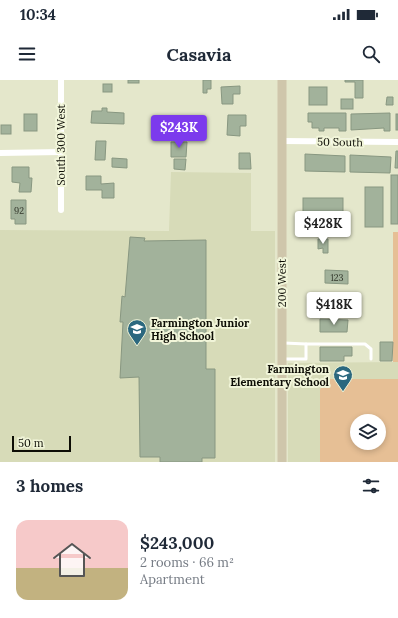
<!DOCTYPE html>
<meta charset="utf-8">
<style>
:root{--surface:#fff;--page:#f2f2f3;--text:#1f2937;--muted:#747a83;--accent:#7c3aed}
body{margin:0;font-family:Lora,serif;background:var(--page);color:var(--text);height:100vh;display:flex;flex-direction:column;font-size:15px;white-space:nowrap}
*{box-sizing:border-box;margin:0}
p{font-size:13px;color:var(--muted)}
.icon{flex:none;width:22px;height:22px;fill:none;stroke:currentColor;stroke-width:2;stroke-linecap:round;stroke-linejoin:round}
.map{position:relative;height:382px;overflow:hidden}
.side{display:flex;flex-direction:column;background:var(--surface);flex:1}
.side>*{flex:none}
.tools{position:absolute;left:350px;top:334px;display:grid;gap:8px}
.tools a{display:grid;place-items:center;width:36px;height:36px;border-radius:50%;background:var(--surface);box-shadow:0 2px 6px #0003;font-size:20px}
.scale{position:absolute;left:12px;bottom:10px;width:59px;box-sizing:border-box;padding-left:4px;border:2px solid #0d0d05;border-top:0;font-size:11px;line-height:14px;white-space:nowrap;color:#0d0d05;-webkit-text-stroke:3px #f1f5d9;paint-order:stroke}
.price{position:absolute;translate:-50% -34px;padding:0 9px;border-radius:4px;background:#fff;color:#222;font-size:13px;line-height:26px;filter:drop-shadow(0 1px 2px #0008)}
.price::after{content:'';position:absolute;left:50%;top:24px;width:12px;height:9px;margin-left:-6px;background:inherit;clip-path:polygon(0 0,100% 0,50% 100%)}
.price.current{background:var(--accent);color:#fff}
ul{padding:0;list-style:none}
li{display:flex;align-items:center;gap:12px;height:100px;padding:0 16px}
li span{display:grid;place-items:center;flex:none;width:112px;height:80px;border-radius:12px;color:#555}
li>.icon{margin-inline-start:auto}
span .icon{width:48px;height:48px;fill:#fffc;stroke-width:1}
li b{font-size:17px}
h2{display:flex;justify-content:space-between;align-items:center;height:48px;padding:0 16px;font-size:17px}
.status{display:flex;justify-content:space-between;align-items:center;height:28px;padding:0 20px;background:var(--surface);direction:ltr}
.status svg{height:11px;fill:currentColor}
header{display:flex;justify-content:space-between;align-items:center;height:52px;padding:0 16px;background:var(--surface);font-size:18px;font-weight:700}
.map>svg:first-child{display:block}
.built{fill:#d7dbb8;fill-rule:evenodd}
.green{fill:#e6bf95;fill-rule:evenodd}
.building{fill:#a2b29b;stroke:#889781}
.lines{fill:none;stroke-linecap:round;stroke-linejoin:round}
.lane{stroke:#fff;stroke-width:3}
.street{stroke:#fff;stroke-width:6}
.secondary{stroke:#cfc6ab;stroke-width:9}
.labels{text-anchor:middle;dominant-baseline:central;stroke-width:4;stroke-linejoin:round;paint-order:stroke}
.number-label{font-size:9px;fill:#32362a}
.street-label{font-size:11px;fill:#0d0d05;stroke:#f1f5d9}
.poi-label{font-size:11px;font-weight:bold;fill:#0d0d05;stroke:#f1f5d9;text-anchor:start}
</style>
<div class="status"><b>10:34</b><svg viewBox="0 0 49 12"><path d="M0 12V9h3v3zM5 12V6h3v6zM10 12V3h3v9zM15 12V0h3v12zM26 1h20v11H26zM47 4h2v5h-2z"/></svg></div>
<header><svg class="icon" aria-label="menu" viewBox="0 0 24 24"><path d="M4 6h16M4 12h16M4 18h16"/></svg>Casavia<svg class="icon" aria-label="search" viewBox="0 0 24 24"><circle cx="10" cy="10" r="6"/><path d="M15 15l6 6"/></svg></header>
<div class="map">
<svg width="398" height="382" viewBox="0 0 398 382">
<rect width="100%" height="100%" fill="#e4e7cb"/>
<g class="built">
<path d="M171,92L251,93V151H275V382H0V150L169,151Z"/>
<path d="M398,282V382H288V283ZM357,341H379V363H357Z"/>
</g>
<g class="green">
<rect x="393" y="152" width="5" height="130"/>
<path d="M328,299H398V382H320V310L323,302ZM357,341H379V363H357Z"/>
</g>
<g class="building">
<rect x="128" y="0" width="11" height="3"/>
<path d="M203,0H211V9H207V13H203Z"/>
<path d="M345,0H363V18H355V2H345Z"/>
<rect x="103" y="4" width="9" height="8"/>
<path d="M240,6V14H233V24H222L221,7Z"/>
<rect x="309" y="7" width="18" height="18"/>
<path d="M387,17H393V25H386Z"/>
<rect x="341" y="19" width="12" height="10"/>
<path d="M102,28H107V32L124,33V44L91,43L92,31H102Z"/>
<path d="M308,33H346V51H339V48H324V51H319V48H312V42H308Z"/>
<path d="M390,33V51H384V48L351,50V34Z"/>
<rect x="24" y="34" width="13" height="17"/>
<rect x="396" y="34" width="2" height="16"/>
<path d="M228,35H246V46H240V56L227,55Z"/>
<rect x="1" y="45" width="10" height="9"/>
<path d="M96,61H106L105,80H95Z"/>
<path d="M171,62H187L186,77H171Z"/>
<path d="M396,71H398V88H395Z"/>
<path d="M239,73H250L251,89H239Z"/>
<path d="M305,74L345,76V92L305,91Z"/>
<path d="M350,75L391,77L390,93L350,92Z"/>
<path d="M112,78L127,79V88L112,87Z"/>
<path d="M174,79H186L185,90L174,89Z"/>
<path d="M12,87H29V98H32L31,112H19L20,103L12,102Z"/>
<rect x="391" y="95" width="7" height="49"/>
<path d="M86,96H101V104L114,103V118H102V110H86Z"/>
<rect x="365" y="107" width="18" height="40"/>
<rect x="303" y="118" width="40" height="18"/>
<path d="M11,120H26V144H15V139H11Z"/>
<path d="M130,157L145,158L144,161L206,160V289H215V378H202V382H160V377H140L139,297L120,298L123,242H120L122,216L125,217Z"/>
<path d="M318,159H328V173H323V168L318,169Z"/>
<path d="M325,190L348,191V204L325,203Z"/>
<path d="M320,222H338L337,229H335V235L320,234Z"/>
<path d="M320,239L348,240L347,252H320Z"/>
<path d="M380,262H393L392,281H380Z"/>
<path d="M320,267H352V276H344V281H320Z"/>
</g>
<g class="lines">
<g class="lane">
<path d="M306,264H365L371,269V279"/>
<path d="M284,279H306V264L284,263"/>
</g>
<g class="street">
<path d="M282,61L398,62"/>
<path d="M0,73L61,72"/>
<path d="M61,130V0"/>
</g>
<path class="secondary" d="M282,382V0"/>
</g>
<defs>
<symbol id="school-pin" viewBox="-11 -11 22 30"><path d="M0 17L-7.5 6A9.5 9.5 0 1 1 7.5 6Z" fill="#2b687f" stroke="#f1f5d9"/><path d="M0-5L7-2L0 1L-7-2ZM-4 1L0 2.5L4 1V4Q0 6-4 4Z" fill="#fff"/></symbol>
</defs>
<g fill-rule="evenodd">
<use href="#school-pin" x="126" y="238" width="22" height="30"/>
<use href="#school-pin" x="332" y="284" width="22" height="30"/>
</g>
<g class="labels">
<g class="number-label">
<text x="19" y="130">92</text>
<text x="337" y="197">123</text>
</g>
<g class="street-label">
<text transform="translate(340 62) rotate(1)">50 South</text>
<text transform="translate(61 65) rotate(-90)">South 300 West</text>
<text transform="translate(282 203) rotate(-90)">200 West</text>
</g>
<g class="poi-label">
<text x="151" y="243">Farmington Junior<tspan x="151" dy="13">High School</tspan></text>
<text x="329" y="289" text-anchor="end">Farmington<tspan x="329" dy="13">Elementary School</tspan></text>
</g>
</g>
</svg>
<div class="tools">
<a><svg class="icon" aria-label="layers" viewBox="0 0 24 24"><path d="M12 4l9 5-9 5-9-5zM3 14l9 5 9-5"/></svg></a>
</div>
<div class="scale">50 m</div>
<b class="price current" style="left:179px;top:69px">$243K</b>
<b class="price" style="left:323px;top:165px">$428K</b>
<b class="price" style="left:334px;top:246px">$418K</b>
</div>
<section class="side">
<h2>3 homes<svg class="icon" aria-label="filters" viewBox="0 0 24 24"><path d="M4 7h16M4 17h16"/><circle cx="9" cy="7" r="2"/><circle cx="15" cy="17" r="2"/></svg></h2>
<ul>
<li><span style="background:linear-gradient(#f6c9c9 60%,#c2b280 0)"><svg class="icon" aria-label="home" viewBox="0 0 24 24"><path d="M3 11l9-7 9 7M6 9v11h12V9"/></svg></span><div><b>$243,000</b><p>2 rooms · 66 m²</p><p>Apartment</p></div></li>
</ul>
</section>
